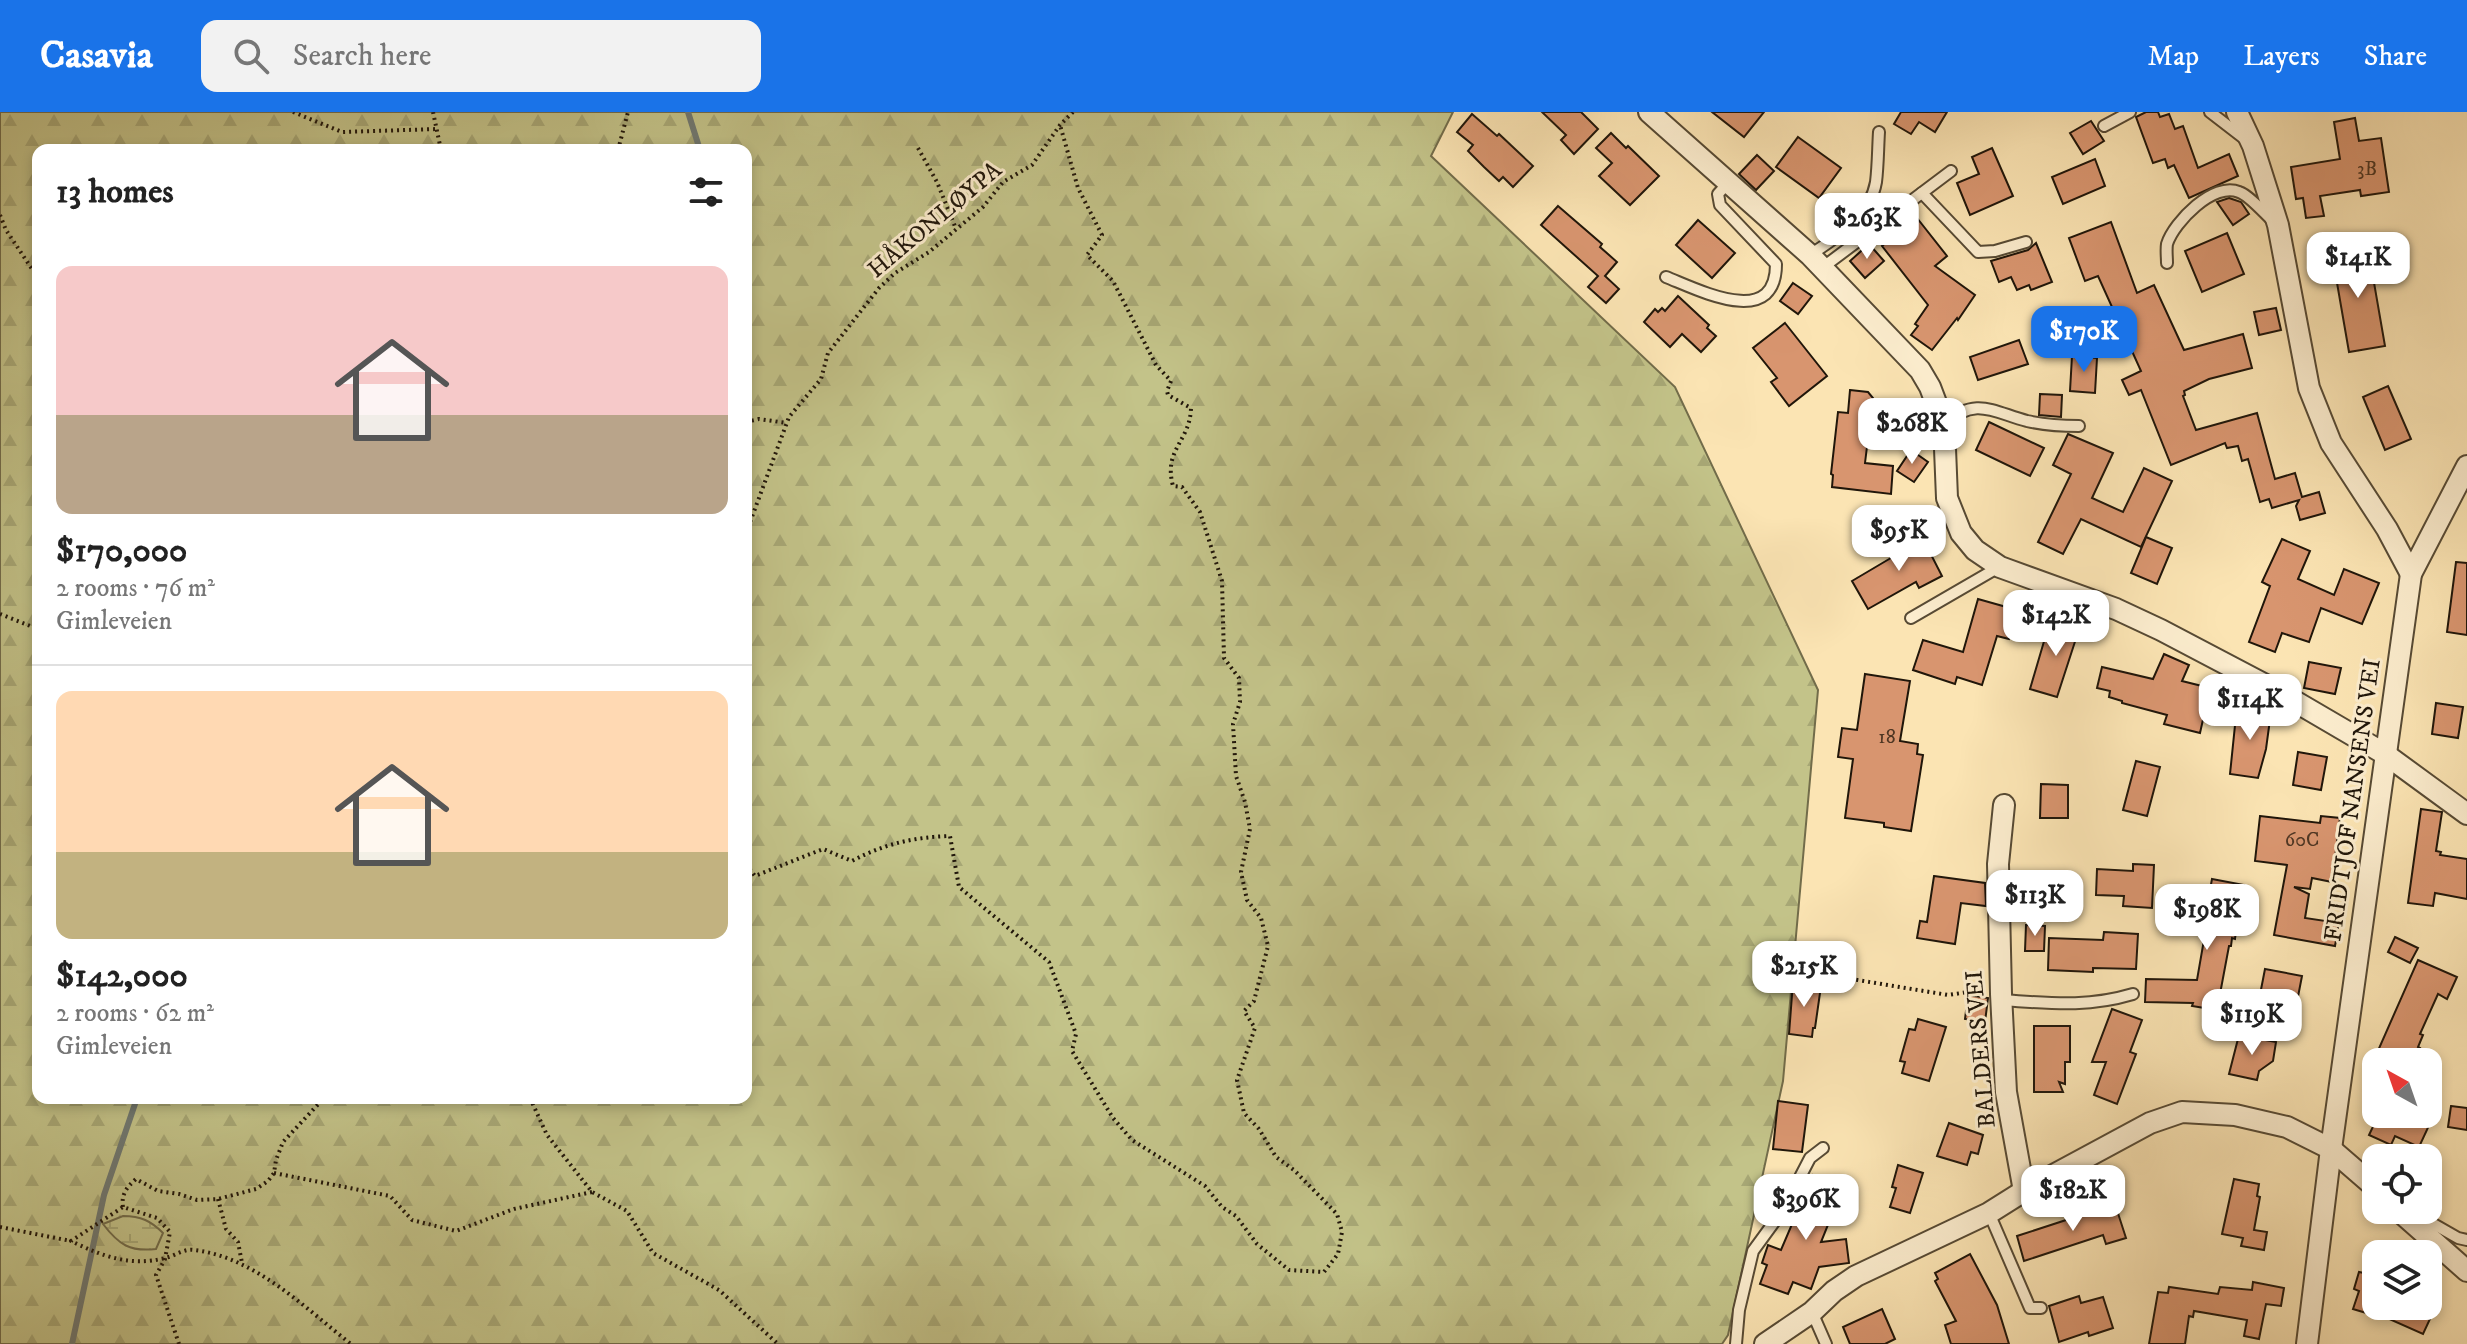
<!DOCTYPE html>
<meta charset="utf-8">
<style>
:root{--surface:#fff;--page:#f2f2f2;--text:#222;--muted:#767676;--line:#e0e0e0;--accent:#1a73e8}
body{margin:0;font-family:"IM FELL DW Pica",serif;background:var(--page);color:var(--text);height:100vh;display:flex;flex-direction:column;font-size:30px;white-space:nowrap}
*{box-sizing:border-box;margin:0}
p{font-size:26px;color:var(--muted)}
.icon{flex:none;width:44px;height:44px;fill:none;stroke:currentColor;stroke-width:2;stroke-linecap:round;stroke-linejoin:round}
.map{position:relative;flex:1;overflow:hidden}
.panel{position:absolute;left:32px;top:32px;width:720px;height:960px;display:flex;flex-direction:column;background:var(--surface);border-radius:16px;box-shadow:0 4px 12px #0003}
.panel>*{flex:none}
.needle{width:52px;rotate:320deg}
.fabs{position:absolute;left:2362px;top:936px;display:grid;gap:16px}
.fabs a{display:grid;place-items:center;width:80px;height:80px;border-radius:16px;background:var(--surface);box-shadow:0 4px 12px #0003;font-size:40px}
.price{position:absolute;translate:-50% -68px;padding:0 18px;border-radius:16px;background:#fff;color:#222;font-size:26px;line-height:52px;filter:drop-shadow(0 2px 4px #0008)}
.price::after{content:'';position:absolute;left:50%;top:48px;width:24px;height:18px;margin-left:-12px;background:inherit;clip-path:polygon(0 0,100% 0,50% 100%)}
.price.on{background:var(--accent);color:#fff}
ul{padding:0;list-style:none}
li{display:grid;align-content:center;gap:16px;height:424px;padding:0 24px}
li+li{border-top:2px solid var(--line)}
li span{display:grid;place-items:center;height:248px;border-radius:16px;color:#555}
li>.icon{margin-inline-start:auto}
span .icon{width:144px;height:144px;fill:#fffc;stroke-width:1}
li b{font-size:34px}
h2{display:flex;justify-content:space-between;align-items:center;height:96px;padding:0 24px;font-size:34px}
header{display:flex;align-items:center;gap:48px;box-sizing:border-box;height:112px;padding:0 40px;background:var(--accent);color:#fff}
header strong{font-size:38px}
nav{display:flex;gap:44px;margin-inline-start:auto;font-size:28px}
.search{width:560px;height:72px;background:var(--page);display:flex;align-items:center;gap:20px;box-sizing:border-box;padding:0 28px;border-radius:16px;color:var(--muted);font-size:30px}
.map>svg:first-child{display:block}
.forest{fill:url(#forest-firs);stroke:#726c4a;stroke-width:2;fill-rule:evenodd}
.wetland{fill:url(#wetland-marsh);stroke:#726c4a;stroke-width:2}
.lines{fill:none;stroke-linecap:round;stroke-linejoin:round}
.stream{stroke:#707972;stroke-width:6}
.building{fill:#d8956f;stroke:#20160a;stroke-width:2}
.lane-casing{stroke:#574a34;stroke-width:14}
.street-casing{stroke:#574a34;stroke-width:24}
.path{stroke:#20160a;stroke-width:4;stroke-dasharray:2 4;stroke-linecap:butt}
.lane{stroke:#fcedce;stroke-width:10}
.street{stroke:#fcedce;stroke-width:20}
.labels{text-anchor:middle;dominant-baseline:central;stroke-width:6;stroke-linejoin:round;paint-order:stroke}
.number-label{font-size:20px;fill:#4e3623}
.street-label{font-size:24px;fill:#20160a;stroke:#fcedce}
</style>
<header>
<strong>Casavia</strong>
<div class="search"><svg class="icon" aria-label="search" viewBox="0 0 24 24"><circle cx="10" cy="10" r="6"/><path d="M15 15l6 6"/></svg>Search here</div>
<nav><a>Map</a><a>Layers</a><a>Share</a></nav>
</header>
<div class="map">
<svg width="2467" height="1232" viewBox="0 0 2467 1232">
<defs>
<pattern id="forest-firs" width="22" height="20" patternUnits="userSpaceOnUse" patternTransform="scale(2)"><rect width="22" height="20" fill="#c3c389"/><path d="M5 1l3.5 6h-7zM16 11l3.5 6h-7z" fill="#a7a775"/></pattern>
<pattern id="wetland-marsh" width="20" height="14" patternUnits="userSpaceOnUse" patternTransform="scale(2)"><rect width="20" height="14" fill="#c3c389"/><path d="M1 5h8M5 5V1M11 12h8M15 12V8" fill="none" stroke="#a7a775"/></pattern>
</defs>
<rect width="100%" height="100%" fill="#fbe4b3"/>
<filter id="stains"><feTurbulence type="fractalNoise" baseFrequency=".0025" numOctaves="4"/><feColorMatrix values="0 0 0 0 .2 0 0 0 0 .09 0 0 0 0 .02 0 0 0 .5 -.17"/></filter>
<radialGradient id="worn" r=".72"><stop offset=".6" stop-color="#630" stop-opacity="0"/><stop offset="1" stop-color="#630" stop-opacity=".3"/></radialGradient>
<path class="forest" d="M0,0H1453L1431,44L1675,275L1818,578L1783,969L1728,1223L1722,1232H0ZM38,38H746V986H38Z"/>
<path class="wetland" d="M123,1104C141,1104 151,1109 163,1121L156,1137C130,1140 119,1133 103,1112Z"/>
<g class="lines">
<g class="stream">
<path d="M688,0L700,38"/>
<path d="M72,1232L104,1083L137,986"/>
</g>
</g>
<g class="building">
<path d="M1542,0H1581L1598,17L1574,42L1561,28L1566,23Z"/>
<path d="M1712,0H1764L1744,25Z"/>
<path d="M1901,0H1947L1935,20L1919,10L1911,22L1894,12Z"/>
<path d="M2146,0H2158L2160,5L2169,2L2175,17L2183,14L2198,56L2229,42L2238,64L2189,86L2174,53L2168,56L2165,47L2153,51L2136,5Z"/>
<path d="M1472,2L1497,24L1499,22L1533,54L1513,75L1503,65L1499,69L1484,55L1468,39L1473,33L1457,20Z"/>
<path d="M2355,6L2359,29L2381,26L2389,80L2361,84L2360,78L2320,84L2324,104L2306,106L2303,86L2296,87L2291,55L2340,47L2334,10Z"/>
<path d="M2091,9L2104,29L2083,42L2070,21Z"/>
<path d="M1611,21L1626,36L1628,34L1659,64L1630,93L1599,64L1612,51L1596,36Z"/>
<path d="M1798,25L1841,56L1819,86L1776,55Z"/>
<path d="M1992,36L2013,84L1970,103L1957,71L1979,62L1972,45Z"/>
<path d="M1757,43L1774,59L1756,78L1739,62Z"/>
<path d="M2095,47L2105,74L2063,92L2052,65Z"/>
<path d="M2229,86L2241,90L2249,102L2233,113L2217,90Z"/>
<path d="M1558,94L1602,132L1600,135L1617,150L1605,164L1619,177L1606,191L1588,175L1598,164L1541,113Z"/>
<path d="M1917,106L1947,144L1935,154L1975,183L1958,208L1957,206L1932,238L1911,223L1918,214L1915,212L1928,193L1882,134Z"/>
<path d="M1698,108L1735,141L1712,166L1676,133Z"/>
<path d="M2111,110L2137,181L2154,173L2184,238L2243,222L2252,256L2209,267L2184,279L2185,283L2183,284L2196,318L2257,301L2275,367L2295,361L2302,385L2319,380L2325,401L2300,408L2296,394L2299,388L2272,396L2269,387L2260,390L2248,347L2242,349L2238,334L2227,336L2225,331L2171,353L2141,278L2129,283L2122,268L2141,259L2098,164L2085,169L2069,126Z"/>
<path d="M2227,121L2244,162L2202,180L2185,139Z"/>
<path d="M2036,131L2052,170L2031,178L2029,173L2017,178L2011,165L1999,170L1991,149L2028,138Z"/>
<path d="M1869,132L1884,149L1865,166L1850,149Z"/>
<path d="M2368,136L2385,234L2349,240L2332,142Z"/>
<path d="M1793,171L1812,184L1798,202L1780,189Z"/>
<path d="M1678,184L1709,213L1707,216L1716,224L1701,240L1682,222L1670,235L1644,210L1655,197L1658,200L1662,196L1665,199Z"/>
<path d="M2276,196L2281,218L2259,223L2254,200Z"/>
<path d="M1785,211L1827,264L1789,294L1771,270L1777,266L1753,236Z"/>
<path d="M2019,228L2028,252L1978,268L1970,245Z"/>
<path d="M2072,244L2097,246L2095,281L2070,279Z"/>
<path d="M2388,274L2411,327L2385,338L2363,285Z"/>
<path d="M1850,278L1868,280L1873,286L1865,351L1893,354L1891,382L1832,375L1833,363L1831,362L1838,300L1848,301Z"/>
<path d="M2040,282L2062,283L2061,305L2039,303Z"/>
<path d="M1989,310L2044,336L2030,364L1976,338Z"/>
<path d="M2068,322L2113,341L2092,386L2123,400L2144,356L2172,369L2141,435L2081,407L2063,442L2038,430L2071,362L2053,353Z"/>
<path d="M1911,338L1928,350L1914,370L1897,359Z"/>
<path d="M1920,421L1942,464L1919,476L1916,470L1868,497L1852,469L1901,440L1897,433Z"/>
<path d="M2146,425L2172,436L2157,472L2131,461Z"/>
<path d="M2282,427L2310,439L2298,467L2334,483L2344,457L2379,471L2362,512L2321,496L2309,530L2282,521L2275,540L2249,530L2270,474L2262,470Z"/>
<path d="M2456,450L2467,451V523L2447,520Z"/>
<path d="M1978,487L2017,498L2009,527L1997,524L1982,573L1957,565L1955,572L1913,558L1923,528L1963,540Z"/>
<path d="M2067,500L2083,505L2057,585L2030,577L2045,526L2057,530Z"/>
<path d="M2164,542L2189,553L2182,569L2210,576L2200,621L2164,612L2167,603L2122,591V589L2109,585L2110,579L2097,576L2102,555L2153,567Z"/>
<path d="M2309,550L2341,556L2335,582L2304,576Z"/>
<path d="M1865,562L1910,569L1900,629L1918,632L1917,642L1923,643L1911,719L1884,715V711L1845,706L1853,647L1838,645L1842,616L1857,618Z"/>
<path d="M2436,591L2463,595L2458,626L2432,622Z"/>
<path d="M2237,594L2271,600L2266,637L2258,666L2230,662Z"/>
<path d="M2298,640L2327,645L2321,678L2293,673Z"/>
<path d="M2136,649L2160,655L2147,704L2123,698Z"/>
<path d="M2041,672L2068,673V706H2040Z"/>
<path d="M2421,697L2442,700L2436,739L2441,740L2440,743L2467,747V787L2435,781L2433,794L2408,791Z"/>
<path d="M2260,704L2320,711L2321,704L2340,706L2332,770L2312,766L2310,777L2294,775L2309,782L2305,806L2339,811L2335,834L2274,823L2287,753L2255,749Z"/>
<path d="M2133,752L2154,753L2152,796L2123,794L2124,784L2096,783L2097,757L2133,759Z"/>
<path d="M1934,764L1985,771L1986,794L1961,791L1955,832L1917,826L1920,809L1927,810Z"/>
<path d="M2212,767L2244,773L2241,789L2245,790L2241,812L2237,811L2235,827L2232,826L2231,834H2229L2217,898L2192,894L2193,891L2145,890L2146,867L2197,868L2205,822L2202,821Z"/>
<path d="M2026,813L2045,814L2044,839H2025Z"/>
<path d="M2104,820L2138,822L2136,857L2093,856V860L2048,858L2049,826L2103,828Z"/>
<path d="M2395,825L2418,836L2410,851L2388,840Z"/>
<path d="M2418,848L2457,865L2447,887L2438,882L2420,922L2423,923L2418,935L2420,936L2414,950H2373Z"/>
<path d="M2265,857L2302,864L2295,900L2258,893Z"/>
<path d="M1793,870L1821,874L1815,916H1813L1812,925L1789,922Z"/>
<path d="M1968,883L1988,886L1985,910L1965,907Z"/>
<path d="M2112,897L2142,908L2130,940L2136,942L2117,992L2094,983L2106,950H2092Z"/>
<path d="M1918,907L1946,915L1929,969L1902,961L1905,950L1900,949L1909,917L1915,918Z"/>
<path d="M2034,914H2070V950H2065V972L2059,970L2063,980H2034Z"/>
<path d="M2239,923L2276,930L2273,949L2259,959L2257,968L2229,962Z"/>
<path d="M1778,989L1808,993L1802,1040L1773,1037Z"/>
<path d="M2451,994L2467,996V1018L2448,1015Z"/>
<path d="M2379,1002H2422L2432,1007L2419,1035L2395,1024L2391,1033L2369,1023Z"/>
<path d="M1949,1011L1983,1023L1978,1042L1971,1040L1967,1053L1937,1044Z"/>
<path d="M1898,1053L1923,1061L1910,1101L1890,1095L1896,1076L1892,1075Z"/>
<path d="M1813,1063L1839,1073L1834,1087L1838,1088L1821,1130L1846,1127L1849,1151L1819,1155L1811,1177L1793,1170L1788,1182L1760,1172L1767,1153L1762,1151L1768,1133L1781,1138Z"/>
<path d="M2234,1067L2259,1072L2257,1084L2260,1085L2254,1118L2267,1120L2264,1138L2241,1134L2243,1126L2222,1122Z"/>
<path d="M2115,1092L2126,1126L2106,1132L2103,1123L2024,1149L2017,1124Z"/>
<path d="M2372,1136H2376V1194H2436L2423,1222L2376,1201V1204L2353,1197L2359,1179L2354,1177L2359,1160L2364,1161Z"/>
<path d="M1970,1142L1997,1193L2009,1232H1951L1945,1213L1956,1209L1935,1169L1938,1167L1935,1161Z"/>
<path d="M2253,1170L2284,1176L2281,1194L2266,1192L2259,1227L2244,1224L2247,1208L2194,1199L2193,1205L2189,1204L2185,1232H2149L2158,1180L2168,1181L2169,1175L2218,1182L2220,1175L2252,1178Z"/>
<path d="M2079,1184L2081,1191L2103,1185L2113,1216L2089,1224L2088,1220L2059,1230L2049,1194Z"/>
<path d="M1882,1197L1895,1227L1885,1232H1850L1843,1215Z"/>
</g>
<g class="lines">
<defs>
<g id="lane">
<path d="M2210,0L2245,27"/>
<path d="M2104,14L2130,0"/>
<path d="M1922,81L1978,140L1995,139L2026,130"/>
<path d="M1810,143C1837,125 1870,105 1876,70C1878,54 1878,36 1879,20"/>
<path d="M2167,151C2167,145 2166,138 2167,132C2174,110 2214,69 2239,80C2249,83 2265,102 2273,109"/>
<path d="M1822,156L1951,59"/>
<path d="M1666,165C1699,178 1776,218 1776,152L1720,93L1718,82L1728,71"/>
<path d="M1944,312C1976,284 1993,300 2027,309C2045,313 2061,314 2079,314"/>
<path d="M1911,506L1999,455"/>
<path d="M2001,888C2049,891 2086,896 2133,882"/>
<path d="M1989,1101L2030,1196H2041"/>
<path d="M2420,1118L2430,1110L2458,1126L2467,1128"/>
<path d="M1812,1200L1826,1232"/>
<path d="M1736,1232L1739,1198L1753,1139L1783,1098L1810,1046L1823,1036"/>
</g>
<g id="street">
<path d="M1649,0L1810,143L1920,258L1930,275L1944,312L1947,386L1961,421L1975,438L2000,455L2116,497L2161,518L2279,580L2385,642L2467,702"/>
<path d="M2237,0L2253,34L2278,113L2309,276L2331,331L2387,417L2411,462"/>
<path d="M2004,693L1998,752L2001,882L2006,980L2024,1079"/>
<path d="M2398,1098L2467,1159"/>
<path d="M1765,1232L1812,1200L1834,1179L1856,1164L1989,1101L2024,1079L2150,1011L2182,1000L2235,1003L2287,1015L2331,1037L2376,1076"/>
<path d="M2307,1232L2331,1037L2411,462L2467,354"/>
</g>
</defs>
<use href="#lane" class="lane-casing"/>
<use href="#street" class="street-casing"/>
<g class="path">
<path d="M293,0L342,20L438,17"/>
<path d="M433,0L441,38"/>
<path d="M918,36L937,70L956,117"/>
<path d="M618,38L628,0"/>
<path d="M0,103L6,118L32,157"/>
<path d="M746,310L759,307L787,311"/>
<path d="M746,421L789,305L821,267L828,241L879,176L895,161L929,140L983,95L1003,70L1032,53L1060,13L1073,0"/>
<path d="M0,502L38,517"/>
<path d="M746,752L755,764L823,737L852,749C884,732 914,725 950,724L959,775L1049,850L1076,922L1072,939L1113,1006L1132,1028L1205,1074L1222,1095L1236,1104L1257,1132L1289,1158L1324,1160L1338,1142L1342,1120L1337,1102L1294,1058L1276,1045L1259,1017L1244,1001L1237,968L1255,916L1244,899L1254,889L1268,834L1261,806L1247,788L1241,760L1250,717L1245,690L1236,664L1233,612L1240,590L1239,566L1224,546L1222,469L1200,400L1182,375L1173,374C1163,337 1190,330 1191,296L1168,283L1167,279L1171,269L1156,253L1113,169L1087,143L1102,123L1078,76L1060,13"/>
<path d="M1803,859L1948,883L1968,880L1982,881"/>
<path d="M530,986L547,1023L592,1080L627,1099L653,1141L719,1178L778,1232"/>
<path d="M274,1061L390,1084L412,1108L456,1119L514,1097L592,1080"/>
<path d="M218,1087L226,1117L238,1130L242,1151"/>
<path d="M123,1095C121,1082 127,1075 136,1067L158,1079L179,1082L197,1088L218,1087L256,1077L268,1069L274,1061L276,1048L283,1030L324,986"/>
<path d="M0,1115L71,1129"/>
<path d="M179,1232L156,1163L165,1147L170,1120L157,1106L123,1095L71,1129C102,1144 130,1155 165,1146C175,1144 185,1136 194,1138C255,1145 305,1196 351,1232"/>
</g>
<use href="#lane" class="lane"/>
<use href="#street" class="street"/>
</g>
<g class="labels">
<g class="number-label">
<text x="2367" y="57">3B</text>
<text x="1887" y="625">18</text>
<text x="2302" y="728">60C</text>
</g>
<g class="street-label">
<text transform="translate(935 108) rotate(-40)">HÅKONLØYPA</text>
<text transform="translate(2353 688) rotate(-82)">FRIDTJOF NANSENS VEI</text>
<text transform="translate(1981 937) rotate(-95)">BALDERS VEI</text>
</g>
</g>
<rect width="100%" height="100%" filter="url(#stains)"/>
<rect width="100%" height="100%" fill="url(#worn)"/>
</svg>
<div class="fabs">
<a><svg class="needle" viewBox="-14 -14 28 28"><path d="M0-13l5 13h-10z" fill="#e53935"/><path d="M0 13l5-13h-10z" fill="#767676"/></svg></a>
<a><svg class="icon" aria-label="locate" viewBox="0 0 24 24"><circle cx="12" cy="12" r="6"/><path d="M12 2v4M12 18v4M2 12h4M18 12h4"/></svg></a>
<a><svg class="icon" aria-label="layers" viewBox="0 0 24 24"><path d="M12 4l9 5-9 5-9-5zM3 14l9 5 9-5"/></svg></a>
</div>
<b class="price" style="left:1867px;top:149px">$263K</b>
<b class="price" style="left:2358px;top:188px">$141K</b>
<b class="price on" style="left:2084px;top:262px">$170K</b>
<b class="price" style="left:1912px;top:354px">$268K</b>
<b class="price" style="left:1899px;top:461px">$95K</b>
<b class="price" style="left:2056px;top:546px">$142K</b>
<b class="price" style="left:2250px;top:630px">$114K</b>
<b class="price" style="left:2035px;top:826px">$113K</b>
<b class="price" style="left:2207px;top:840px">$198K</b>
<b class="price" style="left:1804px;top:897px">$215K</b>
<b class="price" style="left:2252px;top:945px">$119K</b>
<b class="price" style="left:2073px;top:1121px">$182K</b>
<b class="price" style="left:1806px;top:1130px">$396K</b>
<section class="panel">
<h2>13 homes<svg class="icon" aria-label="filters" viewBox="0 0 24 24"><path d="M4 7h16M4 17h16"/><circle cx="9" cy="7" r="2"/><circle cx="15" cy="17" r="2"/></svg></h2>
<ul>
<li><span style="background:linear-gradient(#f6c9c9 60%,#b9a48a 0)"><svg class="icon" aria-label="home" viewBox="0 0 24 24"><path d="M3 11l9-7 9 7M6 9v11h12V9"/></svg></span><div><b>$170,000</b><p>2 rooms · 76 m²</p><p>Gimleveien</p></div></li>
<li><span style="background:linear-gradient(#ffd9b3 65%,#c2b280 0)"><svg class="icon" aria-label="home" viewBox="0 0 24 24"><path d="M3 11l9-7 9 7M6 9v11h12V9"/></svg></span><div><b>$142,000</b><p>2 rooms · 62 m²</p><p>Gimleveien</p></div></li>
</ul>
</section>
</div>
